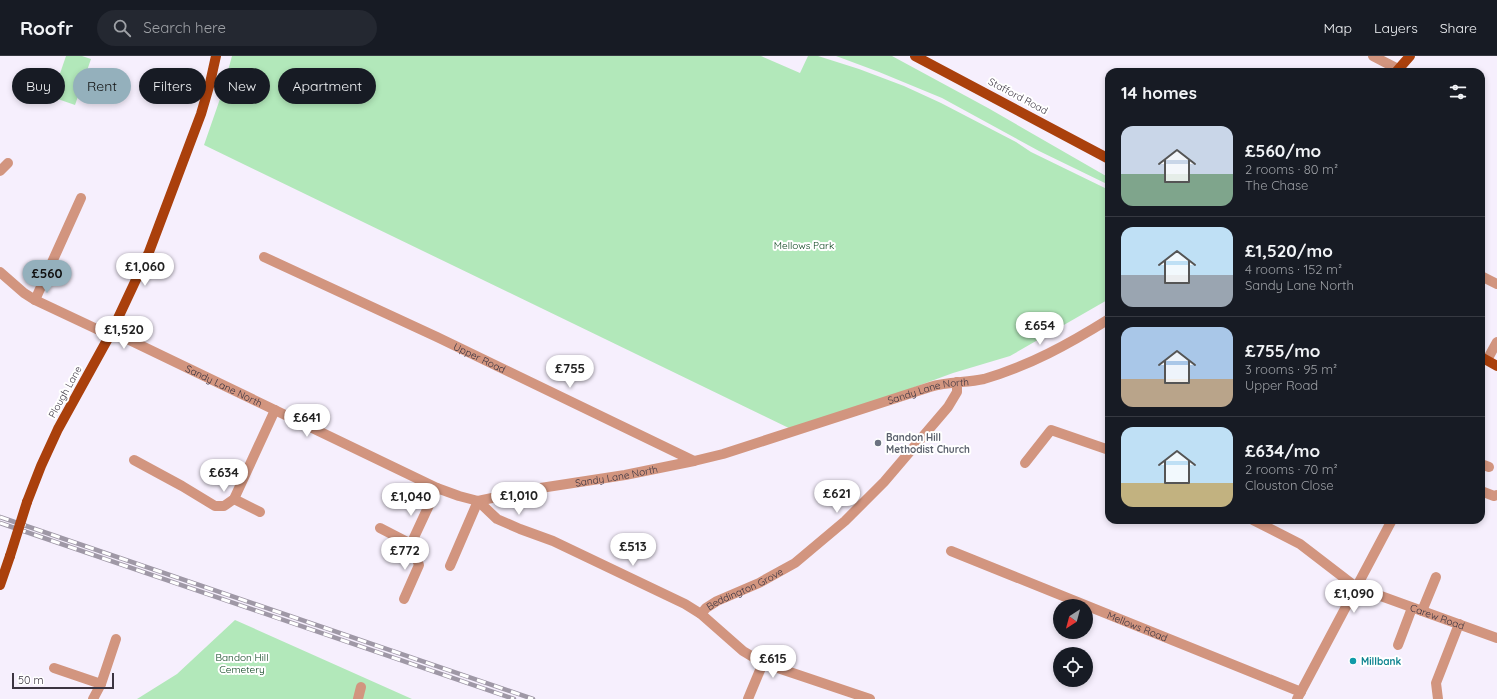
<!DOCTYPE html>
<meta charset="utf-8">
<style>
:root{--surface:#171b24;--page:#242831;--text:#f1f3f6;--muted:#9ea1a6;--line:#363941;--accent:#94b0bc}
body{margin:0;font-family:Quicksand,sans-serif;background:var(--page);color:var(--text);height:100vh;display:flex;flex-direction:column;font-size:15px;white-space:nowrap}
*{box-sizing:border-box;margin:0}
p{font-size:13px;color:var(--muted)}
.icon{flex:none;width:22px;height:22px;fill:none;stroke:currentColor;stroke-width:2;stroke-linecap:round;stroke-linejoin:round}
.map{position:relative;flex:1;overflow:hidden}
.sheet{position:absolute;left:1105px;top:12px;width:380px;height:456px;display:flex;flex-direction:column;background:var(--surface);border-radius:12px;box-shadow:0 2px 6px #0003}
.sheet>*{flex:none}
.banner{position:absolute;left:12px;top:12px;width:380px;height:36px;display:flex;gap:8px}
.needle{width:26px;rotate:216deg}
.tools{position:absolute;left:1053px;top:543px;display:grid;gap:8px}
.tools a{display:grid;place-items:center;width:40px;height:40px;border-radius:50%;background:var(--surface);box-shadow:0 2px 6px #0003;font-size:20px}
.scale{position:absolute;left:12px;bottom:10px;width:102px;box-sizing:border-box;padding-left:4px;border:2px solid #3b3441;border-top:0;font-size:11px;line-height:14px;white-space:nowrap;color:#3b3441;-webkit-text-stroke:3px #fff;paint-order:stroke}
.price{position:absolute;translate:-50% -34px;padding:0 9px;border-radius:14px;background:#fff;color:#222;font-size:13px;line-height:26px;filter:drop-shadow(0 1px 2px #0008)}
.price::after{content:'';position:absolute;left:50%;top:24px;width:12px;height:9px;margin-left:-6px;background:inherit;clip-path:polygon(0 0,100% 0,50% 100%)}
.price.selected{background:var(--accent);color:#111}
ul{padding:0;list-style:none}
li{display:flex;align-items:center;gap:12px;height:100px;padding:0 16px}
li+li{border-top:1px solid var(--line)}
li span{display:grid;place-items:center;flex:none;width:112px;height:80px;border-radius:12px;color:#555}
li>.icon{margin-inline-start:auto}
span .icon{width:48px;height:48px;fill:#fffc;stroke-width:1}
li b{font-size:17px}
h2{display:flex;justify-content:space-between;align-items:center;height:48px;padding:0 16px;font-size:17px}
.pill{padding:0 14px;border-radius:18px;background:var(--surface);box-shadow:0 2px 6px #0003;font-size:14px;line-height:36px}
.pill.selected{background:var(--accent);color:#111}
header{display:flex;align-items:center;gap:24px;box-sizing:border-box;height:56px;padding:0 20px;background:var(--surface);border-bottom:1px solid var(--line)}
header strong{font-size:19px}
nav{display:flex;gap:22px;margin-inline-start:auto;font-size:14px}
.search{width:280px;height:36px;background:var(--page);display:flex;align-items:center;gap:10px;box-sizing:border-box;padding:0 14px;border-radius:22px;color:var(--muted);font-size:15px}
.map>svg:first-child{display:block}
.green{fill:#b2e8ba}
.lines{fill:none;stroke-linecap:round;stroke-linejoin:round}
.minor{stroke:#d2957f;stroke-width:10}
.major{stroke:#aa400c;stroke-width:10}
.rail-casing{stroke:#9f98a6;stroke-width:4.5}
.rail{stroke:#fff;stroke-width:3;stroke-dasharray:9;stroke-linecap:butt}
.major-bridge{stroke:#aa400c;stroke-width:10}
.worship-dot{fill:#6b7280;stroke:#fff;stroke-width:1.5}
.culture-dot{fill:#0f9aa8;stroke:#fff;stroke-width:1.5}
.labels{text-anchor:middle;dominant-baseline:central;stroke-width:4;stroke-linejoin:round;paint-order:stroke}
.street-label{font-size:10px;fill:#3b3441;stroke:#fff}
.park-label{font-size:10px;fill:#003b14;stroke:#fff}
.worship-label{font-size:10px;font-weight:bold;fill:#5b616d;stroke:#fff;text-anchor:start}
.culture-label{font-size:10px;font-weight:bold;fill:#0d838f;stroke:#fff;text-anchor:start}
</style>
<header>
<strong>Roofr</strong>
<div class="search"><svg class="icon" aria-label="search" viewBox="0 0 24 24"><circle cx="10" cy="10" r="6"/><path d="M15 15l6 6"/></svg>Search here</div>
<nav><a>Map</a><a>Layers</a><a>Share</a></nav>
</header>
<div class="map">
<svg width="1497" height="643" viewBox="0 0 1497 643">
<rect width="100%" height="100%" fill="#f6effd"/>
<g class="green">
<path d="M66,0H82L91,3L75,49L52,41Z"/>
<path d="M232,0H761L800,17L808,0H818L859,13L904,30L941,47L1016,86L1031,96L1109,134V243L1010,300L953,317L795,375L204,89L221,40Z"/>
<path d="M836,0H892L988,52L1106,120L1109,122V129L1039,95L942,42L879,16Z"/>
<path d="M235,564L412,643H137L177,618Z"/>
</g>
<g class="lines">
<g class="minor">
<path d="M1373,0L1398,13"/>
<path d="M0,115L8,107"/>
<path id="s1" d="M264,201L437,281L694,405"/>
<path id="s2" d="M0,216L24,237L35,244L103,276L119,279L437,432L459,440L478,445L534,433L625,419L694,405L723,398C792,376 861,353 930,331C948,325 966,327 984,323C1029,310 1069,288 1109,263"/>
<path d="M1481,220L1497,228"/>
<path d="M35,244L81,142"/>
<path d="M1487,304L1497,286"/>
<path d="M134,404L182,430L215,450H224L234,443L275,354"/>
<path d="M1025,407L1051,374L1109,394"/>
<path d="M1481,408L1489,411"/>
<path d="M1481,435L1494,440L1497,439"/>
<path d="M234,443L260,456"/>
<path d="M478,445L497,463L520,473L553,485L685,548L701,558L743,595L763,607L870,643"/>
<path id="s3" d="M1253,464L1300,488L1356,531L1497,582"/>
<path d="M380,472L411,488L437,432"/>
<path id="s4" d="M951,495L1301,636"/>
<path d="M450,510L478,445"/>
<path d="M404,543L419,509L411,488"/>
<path d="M1422,555L1436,521"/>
<path id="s5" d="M701,558L706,552L717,545L759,527L795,507L845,465L884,426L948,351L957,336V326"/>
<path d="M1398,589L1412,552"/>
<path d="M54,612L101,628"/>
<path d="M93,643L101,628L116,583"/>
<path d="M358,643L361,631"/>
<path d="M748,643L763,607"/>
<path d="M1297,643L1392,464"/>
<path d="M1438,643L1436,627L1459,568"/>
</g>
<g class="major">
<path d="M915,0L1109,103"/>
<path d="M1396,16L1410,0"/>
<path d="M1481,301L1497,310"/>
<path d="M27,446L41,410L58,373L111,277L149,196L201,58L210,27L216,0"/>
<path d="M0,529L10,500"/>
</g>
<defs>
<g id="rail">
<path d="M0,461L533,643"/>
<path d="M0,467L514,643"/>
</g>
</defs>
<use href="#rail" class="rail-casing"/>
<use href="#rail" class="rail"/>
<path class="major-bridge" d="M10,500L27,446"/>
</g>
<circle class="worship-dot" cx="878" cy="387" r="4"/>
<circle class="culture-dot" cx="1353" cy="605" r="4"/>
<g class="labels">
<g class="street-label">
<text transform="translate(1018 40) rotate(28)">Stafford Road</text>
<text stroke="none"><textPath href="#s1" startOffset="238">Upper Road</textPath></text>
<text stroke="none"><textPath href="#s2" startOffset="253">Sandy Lane North</textPath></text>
<text transform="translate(65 336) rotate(-61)">Plough Lane</text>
<text stroke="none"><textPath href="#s2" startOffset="997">Sandy Lane North</textPath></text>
<text stroke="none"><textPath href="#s2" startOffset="673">Sandy Lane North</textPath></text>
<text stroke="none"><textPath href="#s5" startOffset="51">Beddington Grove</textPath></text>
<text stroke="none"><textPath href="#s3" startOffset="210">Carew Road</textPath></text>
<text stroke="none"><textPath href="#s4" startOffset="201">Mellows Road</textPath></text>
</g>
<g class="park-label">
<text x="804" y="189">Mellows Park</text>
<text x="242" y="601">Bandon Hill<tspan x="242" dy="12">Cemetery</tspan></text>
</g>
<g class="worship-label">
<text x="886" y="381">Bandon Hill<tspan x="886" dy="12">Methodist Church</tspan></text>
</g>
<g class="culture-label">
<text x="1361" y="605">Millbank</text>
</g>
</g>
</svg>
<div class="tools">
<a><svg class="needle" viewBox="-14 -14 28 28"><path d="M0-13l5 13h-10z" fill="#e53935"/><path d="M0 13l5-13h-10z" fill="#9ea1a6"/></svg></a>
<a><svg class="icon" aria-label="locate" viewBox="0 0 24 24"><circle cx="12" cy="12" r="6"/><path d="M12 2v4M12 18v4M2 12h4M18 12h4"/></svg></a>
</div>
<div class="scale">50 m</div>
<b class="price" style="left:145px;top:231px">£1,060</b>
<b class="price selected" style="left:47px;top:238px">£560</b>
<b class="price" style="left:1040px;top:290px">£654</b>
<b class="price" style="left:124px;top:294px">£1,520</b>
<b class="price" style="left:570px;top:333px">£755</b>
<b class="price" style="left:307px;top:382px">£641</b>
<b class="price" style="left:224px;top:437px">£634</b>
<b class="price" style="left:837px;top:458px">£621</b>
<b class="price" style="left:519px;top:460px">£1,010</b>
<b class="price" style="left:411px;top:461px">£1,040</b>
<b class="price" style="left:633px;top:511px">£513</b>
<b class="price" style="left:405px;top:515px">£772</b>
<b class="price" style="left:1354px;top:558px">£1,090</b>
<b class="price" style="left:773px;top:623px">£615</b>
<div class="banner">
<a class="pill">Buy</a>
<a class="pill selected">Rent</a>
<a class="pill">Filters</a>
<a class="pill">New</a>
<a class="pill">Apartment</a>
</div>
<section class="sheet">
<h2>14 homes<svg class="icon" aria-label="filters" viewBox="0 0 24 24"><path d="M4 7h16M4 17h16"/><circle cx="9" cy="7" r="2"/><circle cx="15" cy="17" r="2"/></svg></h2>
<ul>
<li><span style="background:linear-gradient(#c9d6e8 60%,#7fa58c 0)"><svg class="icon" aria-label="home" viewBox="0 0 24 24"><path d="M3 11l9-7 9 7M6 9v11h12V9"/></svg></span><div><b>£560/mo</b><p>2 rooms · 80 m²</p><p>The Chase</p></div></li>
<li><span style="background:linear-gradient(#bfe0f5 60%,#9aa5b1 0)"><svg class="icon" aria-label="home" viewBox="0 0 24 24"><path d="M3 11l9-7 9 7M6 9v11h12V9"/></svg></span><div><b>£1,520/mo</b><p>4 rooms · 152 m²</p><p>Sandy Lane North</p></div></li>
<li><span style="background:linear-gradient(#a9c7e8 65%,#b9a48a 0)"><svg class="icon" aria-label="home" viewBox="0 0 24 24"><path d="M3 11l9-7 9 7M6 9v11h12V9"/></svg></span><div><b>£755/mo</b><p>3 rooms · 95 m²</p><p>Upper Road</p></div></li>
<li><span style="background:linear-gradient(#bfe0f5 70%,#c2b280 0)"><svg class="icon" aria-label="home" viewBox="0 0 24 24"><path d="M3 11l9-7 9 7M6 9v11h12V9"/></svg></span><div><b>£634/mo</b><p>2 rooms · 70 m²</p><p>Clouston Close</p></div></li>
</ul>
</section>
</div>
